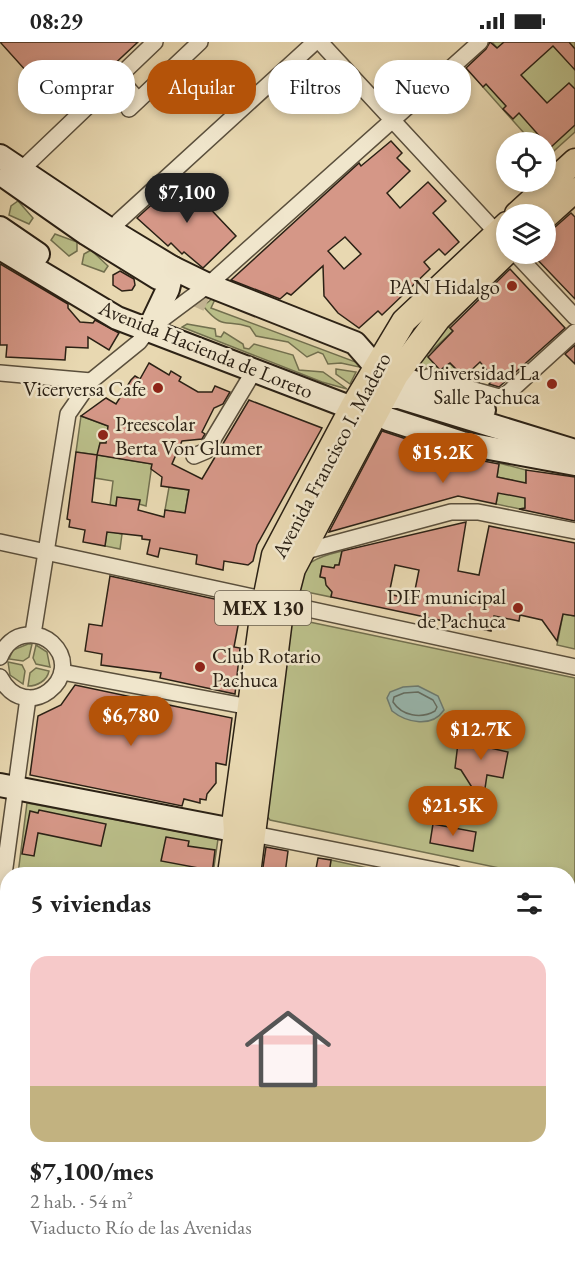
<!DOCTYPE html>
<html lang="es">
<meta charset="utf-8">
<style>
:root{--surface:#fff;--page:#f2f2f2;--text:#222;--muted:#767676;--line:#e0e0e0;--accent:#b45309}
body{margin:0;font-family:"EB Garamond",serif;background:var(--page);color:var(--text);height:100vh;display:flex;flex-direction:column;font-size:22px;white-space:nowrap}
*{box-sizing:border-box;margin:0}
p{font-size:20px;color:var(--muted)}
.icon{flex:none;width:33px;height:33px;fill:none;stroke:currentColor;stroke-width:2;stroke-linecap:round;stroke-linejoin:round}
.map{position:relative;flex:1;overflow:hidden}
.sheet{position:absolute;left:0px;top:825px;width:576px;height:404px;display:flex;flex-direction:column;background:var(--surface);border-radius:24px 24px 0 0;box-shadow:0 3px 9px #0003}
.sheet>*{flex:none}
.hud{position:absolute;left:18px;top:18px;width:540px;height:54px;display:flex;gap:12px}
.controls{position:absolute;left:496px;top:90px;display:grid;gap:12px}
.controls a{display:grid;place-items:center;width:60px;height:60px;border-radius:50%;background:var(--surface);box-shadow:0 3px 9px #0003;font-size:30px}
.price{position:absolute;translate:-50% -51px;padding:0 14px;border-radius:21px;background:var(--accent);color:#fff;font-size:20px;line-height:39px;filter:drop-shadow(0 2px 3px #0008)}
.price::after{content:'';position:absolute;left:50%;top:36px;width:18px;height:14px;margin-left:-9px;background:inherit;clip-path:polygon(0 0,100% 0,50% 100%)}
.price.current{background:#222;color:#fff}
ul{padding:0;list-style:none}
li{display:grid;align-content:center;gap:12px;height:318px;padding:0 30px}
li+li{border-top:2px solid var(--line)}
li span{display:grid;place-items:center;height:186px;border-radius:18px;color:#555}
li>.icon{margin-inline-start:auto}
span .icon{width:108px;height:108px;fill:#fffc;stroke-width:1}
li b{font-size:26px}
h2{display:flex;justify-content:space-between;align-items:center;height:72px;padding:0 30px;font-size:26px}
.tag{padding:0 21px;border-radius:24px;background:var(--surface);box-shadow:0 3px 9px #0003;font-size:21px;line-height:54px}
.tag.current{background:var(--accent);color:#fff}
.status{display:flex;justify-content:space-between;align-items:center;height:42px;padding:0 30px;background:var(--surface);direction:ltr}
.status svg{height:16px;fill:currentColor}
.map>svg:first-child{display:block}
.green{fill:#babe89;stroke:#72704f;stroke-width:1.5}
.water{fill:#98b9b1;stroke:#6c7c73;stroke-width:1.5}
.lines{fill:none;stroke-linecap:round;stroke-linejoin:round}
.shore{stroke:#626d63;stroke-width:1.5}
.building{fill:#d59787;stroke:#2b2115;stroke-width:1.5;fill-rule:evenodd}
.secondary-tunnel{stroke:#c2b392;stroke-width:22;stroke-dasharray:22 11;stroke-linecap:butt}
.street-casing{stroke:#5a4f3c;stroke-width:18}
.secondary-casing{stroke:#2b2115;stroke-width:26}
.primary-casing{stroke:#2b2115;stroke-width:27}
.street{stroke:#f0e6cc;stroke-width:15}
.secondary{stroke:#f0e6cc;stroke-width:22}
.primary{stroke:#e8d8b1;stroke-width:24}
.poi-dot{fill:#8f2418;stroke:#f0e6cc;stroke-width:2}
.labels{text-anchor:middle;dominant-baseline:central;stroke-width:5;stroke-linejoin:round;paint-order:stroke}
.shield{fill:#f0e6cc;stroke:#665c4c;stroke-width:1.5}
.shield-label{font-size:20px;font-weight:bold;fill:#2b2115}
.poi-label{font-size:21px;fill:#2b2115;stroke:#f0e6cc;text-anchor:end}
.street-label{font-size:21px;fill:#2b2115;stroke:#f0e6cc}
</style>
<div class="status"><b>08:29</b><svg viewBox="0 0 49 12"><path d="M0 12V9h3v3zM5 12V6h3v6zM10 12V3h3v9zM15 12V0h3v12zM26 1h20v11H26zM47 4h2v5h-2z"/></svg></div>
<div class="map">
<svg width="575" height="1228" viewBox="0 0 575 1228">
<rect width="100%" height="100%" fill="#e8d8b1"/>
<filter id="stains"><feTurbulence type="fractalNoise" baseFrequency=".00333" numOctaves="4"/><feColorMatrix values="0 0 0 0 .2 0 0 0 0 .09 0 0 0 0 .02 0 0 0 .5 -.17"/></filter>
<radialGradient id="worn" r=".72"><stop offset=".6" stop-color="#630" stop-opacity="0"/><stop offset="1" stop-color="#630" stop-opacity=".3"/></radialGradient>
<g class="green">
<path d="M492,0H575V90L546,116V100H532L483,45L506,16Z"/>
<path d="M18,159L33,176L29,182L9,173L11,164Z"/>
<path d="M55,192L77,200V209L69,214L51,198Z"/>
<path d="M91,208L108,224L104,230L82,222L84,212Z"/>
<path d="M217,253L211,266L361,322L359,325L341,321L328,322L323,312L318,310L307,315L288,300L256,294L250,285C225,276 225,290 203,264Z"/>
<path d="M444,280L453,289L427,313L441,329L450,321L465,338L415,322Z"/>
<path d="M187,282L215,287L216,294L221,295L224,290L243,302L244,306L249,307L254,302L293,313L299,328L323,330L347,347L322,340L182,285Z"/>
<path d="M336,327L356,330L350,342L336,332Z"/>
<path d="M81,374L108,384L106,401H100L98,413L152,422L146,464L139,462L140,459L117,456L112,490L122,492L120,507L105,504L113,439L95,436L97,413L76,410Z"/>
<path d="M499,421L526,428L525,468L496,462L498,451L512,438L497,435Z"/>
<path d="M169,445L189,448L186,465L211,468L185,471L165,468Z"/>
<path d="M342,509L339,523H335L334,526L322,524L320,534L326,537L327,544L333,546L331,555L297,548C302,519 315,516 342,509Z"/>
<path d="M563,572L575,574V607L557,603Z"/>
<path d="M300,578L575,636V842L569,841L568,832H528L270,778L263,769L291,581Z"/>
<path d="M28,602H32L29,615L23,619L9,617L13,608Z"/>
<path d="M36,603L47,610L50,625L36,622L33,616Z"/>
<path d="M8,620L22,623L25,629L23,642L10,633Z"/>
<path d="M36,626L49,629C47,639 37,644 28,644L30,631Z"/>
<path d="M27,761L218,797L213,832H18Z"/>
<path d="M331,818L372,827L371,832H329Z"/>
<path d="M0,985L8,986V1221H166L165,1228H0Z"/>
<path d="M307,1221H370L369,1228H306Z"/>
</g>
<path class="water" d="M418,644L438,654L444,668C432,686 407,681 392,669L387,656L390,650L403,645Z"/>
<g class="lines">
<path class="shore" d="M418,650L433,658L437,665L435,669C421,677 402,674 393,660L394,655L404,651Z"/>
</g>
<g class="building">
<path d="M0,0H138L63,70Z"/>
<path d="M490,0L497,6L504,0H569L575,7V28L553,4L521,33L547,61L569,41L575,47V83L550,106L519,71L513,77L503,67L506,64L486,42L483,45L466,26L486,7Z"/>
<path d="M391,99L402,111L397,116L410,129L387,151L400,166L428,140L446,159L433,171L459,200L445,213L439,207L424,220L430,227L382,273L378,269L359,286L338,271L324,254L323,224L291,253L287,251L280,257L231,238L359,121L361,124ZM345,195L361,212L344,227L328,209Z"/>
<path d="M181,136L236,194L203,226L184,210L182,212L171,201L168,204L137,176Z"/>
<path d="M571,171L575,175V257L532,212H546V188L555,185Z"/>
<path d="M0,222L68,262V266L80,280L93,281L95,278L119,291L109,308L88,295V306L66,305L65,318L6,315L7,303H0Z"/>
<path d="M510,227L565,286L499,345L489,342L494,336L480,320L464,335L450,321L440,328L428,315L453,289L450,286Z"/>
<path d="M120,229L134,237L135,243L132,248L122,249L113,243V233Z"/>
<path d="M575,303V322L565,312Z"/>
<path d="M149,321L169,333L171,329L181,335L179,339L198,350H212L215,344L230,350L223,362L214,366L202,390L205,392L202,397L182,399L172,422L202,437L249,358L322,386L257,503L253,519L248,523L224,519L223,528L196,522L197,513L160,506L158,515L147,512L150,498L142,497V494L107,490L105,504L83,500L85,488L69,485L70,478L67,477L76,410L97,413L100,401H106L108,384L81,374L106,356L116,362L131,338L135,334L140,337ZM97,413L152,422L151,427L162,435L161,444L189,448L185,471L165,468L164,475L138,468L140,458L117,455L116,464L92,460Z"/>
<path d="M382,389L458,414L499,422L497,435L526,441V428L575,435V479L519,467L525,466V456L498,451L496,462L458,454L329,490Z"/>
<path d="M466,480L458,529L479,533L489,484L575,501V574L563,572L557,599L542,578L520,573L519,579L494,574L491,589L331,555L332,550L326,543L325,536L320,535L322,524L334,526L335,523H339L342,509ZM395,523L419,528L413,558L389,552Z"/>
<path d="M110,534L242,563L234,605L240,606L235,652L160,636L161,631L101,623L102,612L85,609L89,582L102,584Z"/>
<path d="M75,643L132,655L130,666L158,672L159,661L232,676L226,723L216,721V741L207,752L206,758L200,757V761L184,757L182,764L30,733L38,674L61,663Z"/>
<path d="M493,686L490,706L508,710L503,736L487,733L484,753L473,747L461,728L455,726L458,701L467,702L476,692Z"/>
<path d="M39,768L106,782L101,804L38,791L34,814L22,812L30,769L38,771Z"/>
<path d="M433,782L476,790L473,809L430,801Z"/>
<path d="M166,795L189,799L188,804L215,808L212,832H198L199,826L161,819Z"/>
<path d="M266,805L288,809L285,832H262Z"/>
<path d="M318,816L331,818L329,832H315Z"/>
</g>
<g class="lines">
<path class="secondary-tunnel" d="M158,236L215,262"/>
<defs>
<g id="street">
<path d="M320,0L497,191"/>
<path d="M117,34L138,58"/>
<path d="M129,67L200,0"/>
<path d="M21,128L155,0"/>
<path d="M112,189L119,179L315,0"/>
<path d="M516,212L575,275"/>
<path d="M0,331L91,339"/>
<path d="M428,335L499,355L507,352L575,290"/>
<path d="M194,414L206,409L254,329"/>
<path d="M0,500L575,625"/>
<path d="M302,510L451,470H478L575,489"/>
<path d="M33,592L68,372L91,339L139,300L149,287L208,243L480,0"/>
<path d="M0,615C5,603 14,594 27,593C36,592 45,595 52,601C87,634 26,685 0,635"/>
<path d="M62,630L250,665"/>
<path d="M254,792L455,832"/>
<path d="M568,855L575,856"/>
<path d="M0,862L28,656"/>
<path d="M568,892L575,867"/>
<path d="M0,970L8,971"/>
<path d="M454,1221L488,1228"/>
<path d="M378,1228L379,1221"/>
<path d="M524,1228L525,1221"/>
</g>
<g id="secondary">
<path d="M0,114L112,189L173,226L208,243L355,301L376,325"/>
<path d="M7,136L87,192L158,236"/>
<path d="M0,186L38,212"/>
<path d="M0,206L117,276L352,366L385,355H399L575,409"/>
<path d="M149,287L168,247L173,226"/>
<path d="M378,326L484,368"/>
<path d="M388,377L462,401L575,422"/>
<path d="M0,743L254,792"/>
</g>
<g id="primary">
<path d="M517,172L575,119"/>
<path d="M546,174L575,148"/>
<path d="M230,832L236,790L235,775L263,568L274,513L352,366L404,279L507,182"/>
<path d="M248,832L280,577L293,527L396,333L438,277L507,210"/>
<path d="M174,1228L175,1221"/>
<path d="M192,1228L193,1221"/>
</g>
</defs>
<use href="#street" class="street-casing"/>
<use href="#secondary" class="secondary-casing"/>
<use href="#primary" class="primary-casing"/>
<use href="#street" class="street"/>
<use href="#secondary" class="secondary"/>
<use href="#primary" class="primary"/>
</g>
<g class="poi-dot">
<circle cx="512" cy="244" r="6"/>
<circle cx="552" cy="342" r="6"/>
<circle cx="158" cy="346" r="6"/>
<circle cx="103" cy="393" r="6"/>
<circle cx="518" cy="566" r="6"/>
<circle cx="200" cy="625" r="6"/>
</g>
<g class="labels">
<rect class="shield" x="215" y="549" width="96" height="34" rx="4.5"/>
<g class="shield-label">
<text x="263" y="566">MEX 130</text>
</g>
<g class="poi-label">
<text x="500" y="244">PAN Hidalgo</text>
<text x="540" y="330">Universidad La<tspan x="540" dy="24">Salle Pachuca</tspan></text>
<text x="146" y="346">Vicerversa Cafe</text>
<text x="115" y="381" text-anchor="start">Preescolar<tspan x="115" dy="24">Berta Von Glumer</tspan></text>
<text x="506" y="554">DIF municipal<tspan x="506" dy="24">de Pachuca</tspan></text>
<text x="212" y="613" text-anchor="start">Club Rotario<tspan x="212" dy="24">Pachuca</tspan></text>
</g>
<g class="street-label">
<text transform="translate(206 307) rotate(22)">Avenida Hacienda de Loreto</text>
<text transform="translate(331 413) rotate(-62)">Avenida Francisco I. Madero</text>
</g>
</g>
<rect width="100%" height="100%" filter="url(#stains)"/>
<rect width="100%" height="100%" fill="url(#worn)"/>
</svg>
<div class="controls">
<a><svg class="icon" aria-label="locate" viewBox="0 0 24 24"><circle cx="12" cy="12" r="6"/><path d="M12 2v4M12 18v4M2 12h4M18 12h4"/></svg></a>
<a><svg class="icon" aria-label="layers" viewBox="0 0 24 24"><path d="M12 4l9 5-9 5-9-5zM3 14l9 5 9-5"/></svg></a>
</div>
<b class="price current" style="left:187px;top:182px">$7,100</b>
<b class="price" style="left:443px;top:442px">$15.2K</b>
<b class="price" style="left:131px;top:705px">$6,780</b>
<b class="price" style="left:481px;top:719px">$12.7K</b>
<b class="price" style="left:453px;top:795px">$21.5K</b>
<div class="hud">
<a class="tag">Comprar</a>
<a class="tag current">Alquilar</a>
<a class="tag">Filtros</a>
<a class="tag">Nuevo</a>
</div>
<section class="sheet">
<h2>5 viviendas<svg class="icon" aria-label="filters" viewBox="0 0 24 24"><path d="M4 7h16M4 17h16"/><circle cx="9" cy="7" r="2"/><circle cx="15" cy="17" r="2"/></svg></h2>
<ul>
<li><span style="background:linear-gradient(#f6c9c9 70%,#c2b280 0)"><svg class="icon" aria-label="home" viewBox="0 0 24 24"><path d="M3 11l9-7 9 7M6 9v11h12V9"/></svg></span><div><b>$7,100/mes</b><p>2 hab. · 54 m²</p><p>Viaducto Río de las Avenidas</p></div></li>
</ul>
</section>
</div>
